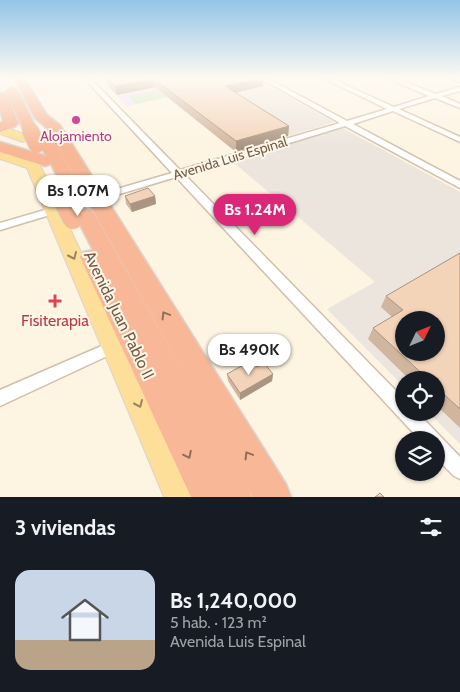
<!DOCTYPE html>
<html lang="es">
<meta charset="utf-8">
<style>
:root{--surface:#171b24;--page:#242831;--text:#f1f3f6;--muted:#9ea1a6;--accent:#db2777}
body{margin:0;font-family:Cabin,sans-serif;background:var(--page);color:var(--text);height:100vh;display:flex;flex-direction:column;font-size:19px;white-space:nowrap}
*{box-sizing:border-box;margin:0}
p{font-size:16px;color:var(--muted)}
.icon{flex:none;width:28px;height:28px;fill:none;stroke:currentColor;stroke-width:2;stroke-linecap:round;stroke-linejoin:round}
.map{position:relative;height:497px;overflow:hidden}
.panel{display:flex;flex-direction:column;background:var(--surface);flex:1}
.panel>*{flex:none}
.needle{width:32px;rotate:47deg}
.controls{position:absolute;left:395px;top:311px;display:grid;gap:10px}
.controls a{display:grid;place-items:center;width:50px;height:50px;border-radius:50%;background:var(--surface);box-shadow:0 1px 4px #0004;font-size:25px}
.price{position:absolute;translate:-50% -42px;padding:0 11px;border-radius:18px;background:#fff;color:#222;font-size:16px;line-height:32px;filter:drop-shadow(0 1px 2px #0008)}
.price::after{content:'';position:absolute;left:50%;top:30px;width:15px;height:11px;margin-left:-8px;background:inherit;clip-path:polygon(0 0,100% 0,50% 100%)}
.price.on{background:var(--accent);color:#fff}
ul{padding:0;list-style:none}
li{display:flex;align-items:center;gap:15px;height:125px;padding:0 15px}
li span{display:grid;place-items:center;flex:none;width:140px;height:100px;border-radius:15px;color:#555}
li>.icon{margin-inline-start:auto}
span .icon{width:60px;height:60px;fill:#fffc;stroke-width:1}
li b{font-size:21px}
h2{display:flex;justify-content:space-between;align-items:center;height:60px;padding:0 15px;font-size:21px}
.map>svg:first-child{display:block}
.industrial{fill:#ece5dd;fill-rule:evenodd}
.education{fill:#f1dff9}
.green{fill:#ceeac0}
.lines{fill:none;stroke-linecap:round;stroke-linejoin:round}
.street-casing{stroke:#d0bfac;stroke-width:3}
.primary-casing{stroke:#dbd4cf;stroke-width:2}
.highway-casing{stroke:#dbd4cf;stroke-width:3}
.street{fill:#fff;fill-rule:evenodd}
.primary{fill:#fddf99;fill-rule:evenodd}
.highway{fill:#f8b897;fill-rule:evenodd}
.highway-bridge-far1-casing{stroke:#dbd4cf;stroke-width:18;stroke-linecap:butt}
.highway-bridge-casing{stroke:#dbd4cf;stroke-width:22;stroke-linecap:butt}
.highway-bridge-far1{stroke:#f8b897;stroke-width:16}
.highway-bridge{stroke:#f8b897;stroke-width:20}
.wall{fill:#d1b69f}
.shaded-wall{fill:#aa9482}
.building{fill:#f3d4b9;stroke:#aa9482;fill-rule:evenodd}
.oneway{stroke:#9e8360}
.oneway2{stroke:#8f6e58}
.hotel-dot{fill:#d1479c;stroke:#fff8e9;stroke-width:2}
.health-dot{fill:#e0444e;stroke:#fff8e9;stroke-width:2}
.labels{text-anchor:middle;dominant-baseline:central;stroke-width:4;stroke-linejoin:round;paint-order:stroke}
.far-hotel-label{font-size:14px;fill:#b23c85;stroke:#fff8e9}
.far-street-label{font-size:14px;fill:#755b48;stroke:#fff8e9}
.street-label{font-size:16px;fill:#755b48;stroke:#fff8e9}
.health-label{font-size:16px;fill:#be3a42;stroke:#fff8e9}
</style>
<div class="map">
<svg width="460" height="497" viewBox="0 0 460 497">
<rect width="100%" height="100%" fill="#fdf4e2"/>
<g class="industrial">
<path d="M143,78H254L334,122L236,152Z"/>
<path d="M341,127L460,192V444L429,413L436,412V380H404V387L327,309L375,282L233,162ZM404,320H436V352H404Z"/>
</g>
<path class="education" d="M152,85L167,97L127,106L114,93Z"/>
<path class="green" d="M158,90L167,97L136,104L128,96Z"/>
<g class="lines">
<defs>
<g id="street">
<path d="M84,78H90L180,170L340,123L260,78H267L347,121L387,109L323,78H330L394,107L429,96L387,78H394L436,94L460,87V91L442,96L460,104V108L435,98L399,109L460,137V142L393,111L353,124L460,181V188L345,126L185,175L404,399V412H417L460,457V479L454,476L436,458V440H420L176,177L0,230V223L172,173Z"/>
<path d="M450,78H460V82L451,79Z"/>
<path d="M113,341L118,343L120,347L118,351L0,406V390Z"/>
</g>
<g id="primary">
<path d="M0,126L28,135L30,138L23,142L0,134Z"/>
<path d="M0,151L38,162L40,165L196,497H164L27,168L0,159Z"/>
</g>
<g id="highway">
<path d="M14,78H24L47,115L60,125L286,484L291,497H253L248,487L252,497H191L80,257L83,252L93,250L75,215L78,211L85,209L92,211L95,215L214,427L47,128L35,118Z"/>
<path d="M12,87L18,91L37,130L35,133H25L8,96L18,123L16,126L0,132V123L3,121L0,110V93H6L8,96L6,91Z"/>
<path d="M47,137L52,139L55,142L83,194L80,198L74,199L68,198L51,164L45,166L0,152V142L46,156L39,142L42,139Z"/>
</g>
</defs>
<use href="#street" class="street-casing"/>
<use href="#primary" class="primary-casing"/>
<use href="#highway" class="highway-casing"/>
<use href="#street" class="street"/>
<use href="#primary" class="primary"/>
<use href="#highway" class="highway"/>
<defs>
<path id="highway-bridge-far1" d="M30,130L37,145"/>
<path id="highway-bridge" d="M62,197L73,219"/>
</defs>
<use href="#highway-bridge-far1" class="highway-bridge-far1-casing"/>
<use href="#highway-bridge" class="highway-bridge-casing"/>
<use href="#highway-bridge-far1" class="highway-bridge-far1"/>
<use href="#highway-bridge" class="highway-bridge"/>
</g>
<g class="wall">
<path d="M106,78H263V86L236,93L289,126L288,136L236,152L155,87L117,95L108,86Z"/>
<path d="M125,196H155L156,204L132,212L126,204Z"/>
<path d="M460,253V428L436,405V380H410L368,339L373,328L392,317L381,307L386,296Z"/>
<path d="M227,374H273L272,381L240,400L228,381Z"/>
</g>
<g class="shaded-wall">
<path d="M263,78V86L225,95V86Z"/>
<path d="M154,79L155,87L117,95L115,86Z"/>
<path d="M289,126L288,136L236,152V141Z"/>
<path d="M155,196L156,204L132,212L130,204Z"/>
<path d="M273,374L272,381L240,400V393Z"/>
</g>
<g class="building">
<path d="M106,78H263L225,86L289,126L236,141L154,79L115,86Z"/>
<path d="M148,188L155,196L130,204L125,196Z"/>
<path d="M460,253V409L436,387V380H429L373,328L403,310L386,296ZM404,320H436V352H404Z"/>
<path d="M252,360L257,367L264,363L273,374L240,393L227,374Z"/>
<path d="M380,493L384,497H375Z"/>
</g>
<defs><path id="oneway-chevron" d="M-2-3.5L2.5 0L-2 3.5" fill="none" stroke-width="1.6" stroke-linecap="round" stroke-linejoin="round" transform="scale(1.25)"/></defs>
<g class="oneway">
<use href="#oneway-chevron" transform="translate(73 256) rotate(66)"/>
<use href="#oneway-chevron" transform="translate(139 404) rotate(66)"/>
</g>
<g class="oneway2">
<use href="#oneway-chevron" transform="translate(165 315) rotate(-121)"/>
<use href="#oneway-chevron" transform="translate(188 455) rotate(64)"/>
<use href="#oneway-chevron" transform="translate(248 455) rotate(-121)"/>
</g>
<linearGradient id="sky" x2="0" y2="1"><stop stop-color="#94c4e7"/><stop offset="0.53" stop-color="#fefaf2"/><stop offset="1" stop-color="#fefaf2" stop-opacity="0"/></linearGradient>
<rect width="460" height="147" fill="url(#sky)"/>
<circle class="hotel-dot" cx="76" cy="120" r="5"/>
<path class="health-dot" d="M52.5 293.5h5v5h5v5h-5v5h-5v-5h-5v-5h5z"/>
<g class="labels">
<g class="far-hotel-label">
<text x="76" y="136">Alojamiento</text>
</g>
<g class="far-street-label">
<text transform="translate(230 158) rotate(-17)">Avenida Luis Espinal</text>
</g>
<g class="street-label">
<text transform="translate(119 315) rotate(64)">Avenida Juan Pablo II</text>
</g>
<g class="health-label">
<text x="55" y="320">Fisiterapia</text>
</g>
</g>
</svg>
<div class="controls">
<a><svg class="needle" viewBox="-14 -14 28 28"><path d="M0-13l5 13h-10z" fill="#e53935"/><path d="M0 13l5-13h-10z" fill="#9ea1a6"/></svg></a>
<a><svg class="icon" aria-label="locate" viewBox="0 0 24 24"><circle cx="12" cy="12" r="6"/><path d="M12 2v4M12 18v4M2 12h4M18 12h4"/></svg></a>
<a><svg class="icon" aria-label="layers" viewBox="0 0 24 24"><path d="M12 4l9 5-9 5-9-5zM3 14l9 5 9-5"/></svg></a>
</div>
<b class="price" style="left:78px;top:217px">Bs 1.07M</b>
<b class="price on" style="left:255px;top:236px">Bs 1.24M</b>
<b class="price" style="left:249px;top:376px">Bs 490K</b>
</div>
<section class="panel">
<h2>3 viviendas<svg class="icon" aria-label="filters" viewBox="0 0 24 24"><path d="M4 7h16M4 17h16"/><circle cx="9" cy="7" r="2"/><circle cx="15" cy="17" r="2"/></svg></h2>
<ul>
<li><span style="background:linear-gradient(#c9d6e8 70%,#b9a48a 0)"><svg class="icon" aria-label="home" viewBox="0 0 24 24"><path d="M3 11l9-7 9 7M6 9v11h12V9"/></svg></span><div><b>Bs 1,240,000</b><p>5 hab. · 123 m²</p><p>Avenida Luis Espinal</p></div></li>
</ul>
</section>
